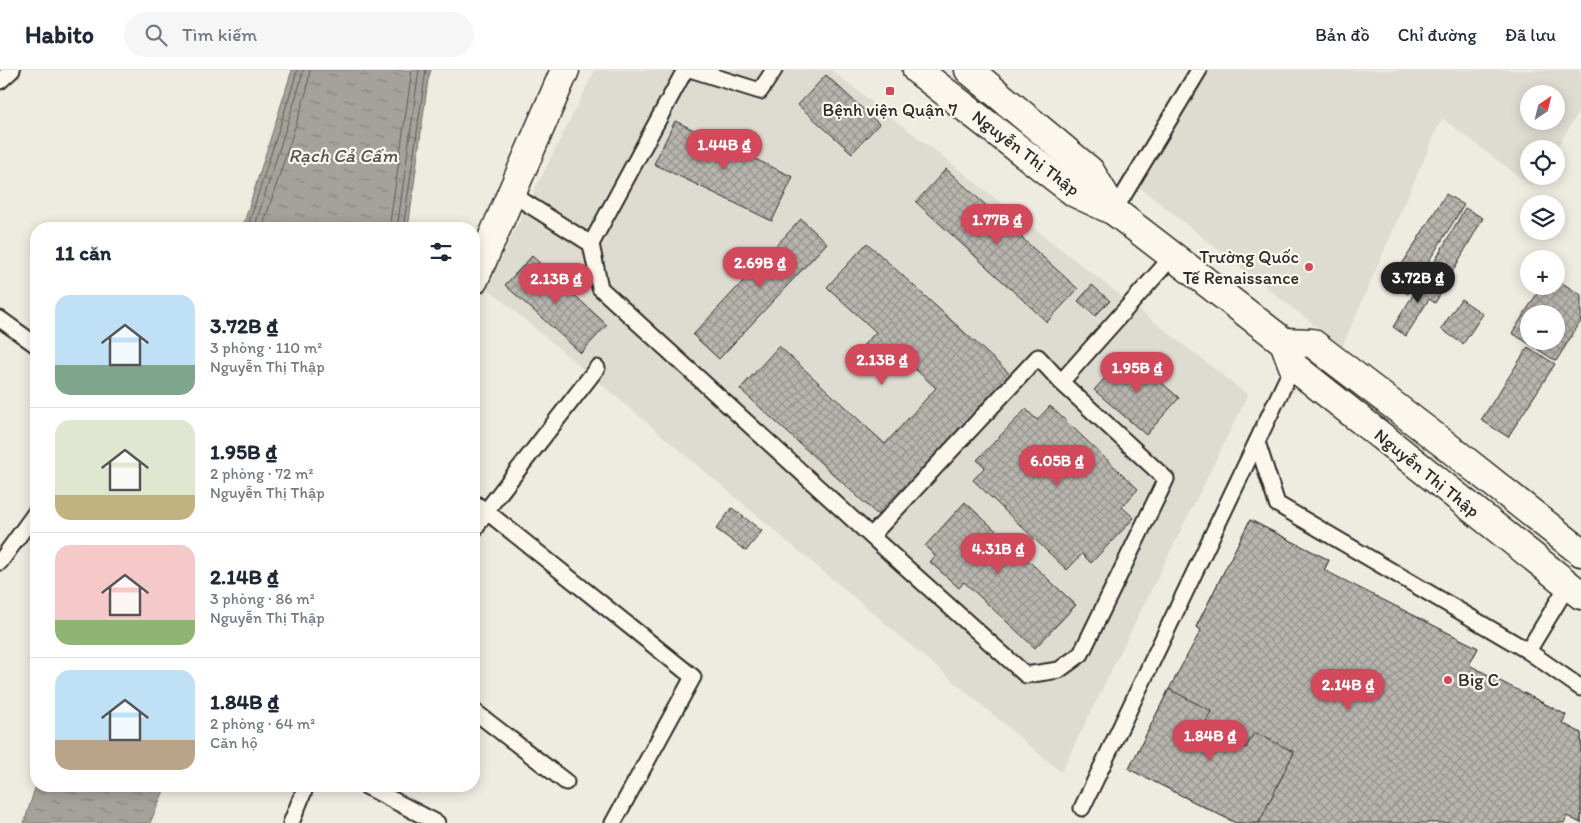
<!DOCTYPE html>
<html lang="vi">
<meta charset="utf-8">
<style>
:root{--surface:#fff;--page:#f6f6f7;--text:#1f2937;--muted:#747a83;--line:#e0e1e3;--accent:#d1495b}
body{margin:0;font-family:Itim,sans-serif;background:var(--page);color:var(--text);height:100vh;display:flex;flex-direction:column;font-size:19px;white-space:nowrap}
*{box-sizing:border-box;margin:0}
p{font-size:16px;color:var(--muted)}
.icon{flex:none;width:28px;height:28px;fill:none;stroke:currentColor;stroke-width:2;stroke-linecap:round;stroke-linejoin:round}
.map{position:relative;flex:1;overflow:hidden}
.side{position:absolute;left:30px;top:152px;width:450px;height:570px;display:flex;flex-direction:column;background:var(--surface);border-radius:20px;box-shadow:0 2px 12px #0003}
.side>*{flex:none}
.needle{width:32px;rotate:35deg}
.fabs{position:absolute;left:1520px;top:15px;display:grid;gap:10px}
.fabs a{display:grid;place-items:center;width:45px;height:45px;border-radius:50%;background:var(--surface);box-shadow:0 2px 12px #0003;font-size:25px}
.price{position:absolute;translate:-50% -42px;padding:0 11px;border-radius:18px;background:var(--accent);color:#fff;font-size:16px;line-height:32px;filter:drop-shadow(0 1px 2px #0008)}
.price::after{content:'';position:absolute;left:50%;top:30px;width:15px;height:11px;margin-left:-8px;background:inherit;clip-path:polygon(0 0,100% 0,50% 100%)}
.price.on{background:#222;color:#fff}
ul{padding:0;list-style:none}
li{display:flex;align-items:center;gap:15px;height:125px;padding:0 25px}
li+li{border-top:1px solid var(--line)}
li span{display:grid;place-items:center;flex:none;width:140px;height:100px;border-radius:15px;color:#555}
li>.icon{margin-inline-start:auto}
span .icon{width:60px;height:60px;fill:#fffc;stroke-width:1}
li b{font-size:21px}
h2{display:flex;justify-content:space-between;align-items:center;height:60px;padding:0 25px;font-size:21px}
header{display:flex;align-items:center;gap:30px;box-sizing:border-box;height:70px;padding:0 25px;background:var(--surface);border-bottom:1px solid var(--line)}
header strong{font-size:24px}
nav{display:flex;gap:28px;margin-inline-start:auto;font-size:18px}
.search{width:350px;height:45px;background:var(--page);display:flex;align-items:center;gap:12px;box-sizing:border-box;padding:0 18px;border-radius:28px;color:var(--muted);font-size:19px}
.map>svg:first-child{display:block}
.built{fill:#dedbd1;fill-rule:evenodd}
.water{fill:url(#water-ripples);stroke:#74726e}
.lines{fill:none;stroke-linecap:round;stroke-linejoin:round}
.shore{stroke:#5b5b57;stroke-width:1}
.building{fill:url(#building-cross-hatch);stroke:#2b2b2b;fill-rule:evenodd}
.lane-casing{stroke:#2b2b2b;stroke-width:19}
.street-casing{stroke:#2b2b2b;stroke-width:31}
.secondary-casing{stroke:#2b2b2b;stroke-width:31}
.lane{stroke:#fbf7ec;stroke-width:15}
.street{stroke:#fbf7ec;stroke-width:28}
.secondary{stroke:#fbf7ec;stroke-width:28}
.poi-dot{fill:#d1495b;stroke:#fbf7ec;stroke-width:2}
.labels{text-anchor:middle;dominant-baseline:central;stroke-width:4.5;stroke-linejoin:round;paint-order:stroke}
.poi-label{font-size:18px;fill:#2b2b2b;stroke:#fbf7ec}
.street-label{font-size:18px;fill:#2b2b2b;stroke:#fbf7ec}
.water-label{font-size:19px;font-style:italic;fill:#555552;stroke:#fbf7ec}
</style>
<header>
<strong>Habito</strong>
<div class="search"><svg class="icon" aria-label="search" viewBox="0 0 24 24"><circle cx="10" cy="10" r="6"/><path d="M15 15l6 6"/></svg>Tìm kiếm</div>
<nav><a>Bản đồ</a><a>Chỉ đường</a><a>Đã lưu</a></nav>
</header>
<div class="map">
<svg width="1581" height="753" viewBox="0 0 1581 753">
<defs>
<pattern id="water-ripples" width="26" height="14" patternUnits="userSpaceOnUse" patternTransform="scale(1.25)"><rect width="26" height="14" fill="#a4a29a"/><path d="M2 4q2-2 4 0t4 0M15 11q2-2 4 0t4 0" fill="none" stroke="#86847e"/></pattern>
<pattern id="building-cross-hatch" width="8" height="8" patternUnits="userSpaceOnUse" patternTransform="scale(1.25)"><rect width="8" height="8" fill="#b8b5ae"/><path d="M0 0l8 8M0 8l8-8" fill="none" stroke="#96938e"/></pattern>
</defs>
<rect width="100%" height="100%" fill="#eeebe0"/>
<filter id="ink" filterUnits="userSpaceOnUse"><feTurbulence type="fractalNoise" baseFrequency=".02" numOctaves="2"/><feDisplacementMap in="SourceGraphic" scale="10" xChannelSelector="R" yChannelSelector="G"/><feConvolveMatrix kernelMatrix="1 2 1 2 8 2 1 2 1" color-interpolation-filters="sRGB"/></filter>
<g filter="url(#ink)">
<g class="built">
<path d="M595,0H831L1248,325L1061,702L486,217Z"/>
<path d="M1204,0H1581V38L1556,79H1529V106H1539L1533,117L1442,48L1342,277L1139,117ZM1529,24H1556V51H1529Z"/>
</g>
<g class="water">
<path d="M292,0H431L428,10L408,159H242Z"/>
<path d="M36,715V716H166L150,753H24Z"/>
</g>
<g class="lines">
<g class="shore">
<path d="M247,159L293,15L297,0"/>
<path d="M254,159L299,17L303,0"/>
<path d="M262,159L307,20L310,0"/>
<path d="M389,159L412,0"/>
<path d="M397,159L419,0"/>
<path d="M403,159L426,0"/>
</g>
</g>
<g class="building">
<path d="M826,5L879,54L852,83L798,35Z"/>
<path d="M675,51L793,107L772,151L654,94Z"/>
<path d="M946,99L1078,219L1047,252L916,132Z"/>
<path d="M1446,124L1464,135L1408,224L1399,219L1403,212L1394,207Z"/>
<path d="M1465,138L1483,148L1446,213L1428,203Z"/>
<path d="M801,149L827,173L719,289L693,265Z"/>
<path d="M867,173L1011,305L880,447L740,319L779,276L885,374L936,318L892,278L872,300L855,284L876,262L827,217Z"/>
<path d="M532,186L607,255L581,283L505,215Z"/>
<path d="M1425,206L1444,218L1435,233L1429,229L1406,266L1393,257Z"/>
<path d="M1556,209L1581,225V251L1556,291L1512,263L1542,216H1556ZM1529,244H1556V271H1529Z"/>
<path d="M1092,215L1110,231L1095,246L1078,231Z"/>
<path d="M1461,229L1483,244L1463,274L1441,259Z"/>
<path d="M1528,277L1555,294L1508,367L1481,350Z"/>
<path d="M1128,283L1179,328L1146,365L1094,320Z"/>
<path d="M1050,336L1138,419L1122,437L1134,448L1091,493L1082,484L1067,500L973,410L985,397L977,390L1026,339L1037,350Z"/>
<path d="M965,432L1076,535L1035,578L964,512L959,518L930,492L935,486L925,476Z"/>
<path d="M732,438L762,461L746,481L716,459Z"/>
<path d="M1250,450L1329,490L1294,561L1352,591L1383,530L1478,578L1447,638L1502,667L1524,623L1566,645L1562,653L1581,663V753L1196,557Z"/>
<path d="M1250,450L1329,490L1324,500L1478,578L1469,595L1566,645L1562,653L1581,663V753L1567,746L1564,753H1236L1129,699L1169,619L1201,560L1196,557Z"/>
<path d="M1169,619L1211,641L1204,656L1246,678L1254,662L1294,682L1259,753H1236L1129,699Z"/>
</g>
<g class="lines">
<defs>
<g id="lane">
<path d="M685,0L591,174L600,218L871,466L1026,605L1059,600L1081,584L1166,409L1061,312L1038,287L871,466"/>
<path d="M693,0L760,21L774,0"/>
<path d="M0,11L12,0"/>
<path d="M512,124L591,174"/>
<path d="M1114,141L1199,0"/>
<path d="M0,249L36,275"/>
<path d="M1061,312L1173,186"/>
<path d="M1257,372L1277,434L1528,581L1581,618"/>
<path d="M474,433L486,441L693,607L613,753"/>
<path d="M474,461L486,441L597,298"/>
<path d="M0,492L36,442"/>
<path d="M1528,581L1568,515"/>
<path d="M474,641L566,712"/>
<path d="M366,716L437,753"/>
<path d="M1082,738L1293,296"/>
<path d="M291,753L306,716"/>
</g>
<path id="street" d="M474,210L565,0"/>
<g id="secondary">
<path d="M917,0L1075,123L1114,141L1284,272L1293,296L1581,525"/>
<path d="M969,0L1090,101L1114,141"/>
<path d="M1284,272L1312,273L1443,373L1581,482"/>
</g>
</defs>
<use href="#lane" class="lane-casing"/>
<use href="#street" class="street-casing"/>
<use href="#secondary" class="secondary-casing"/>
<use href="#lane" class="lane"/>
<use href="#street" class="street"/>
<use href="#secondary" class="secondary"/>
</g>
</g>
<g class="poi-dot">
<rect x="885" y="16" width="10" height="10" rx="2.5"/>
<circle cx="1309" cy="197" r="5"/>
<circle cx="1448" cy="610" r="5"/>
</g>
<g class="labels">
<g class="poi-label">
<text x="890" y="40">Bệnh viện Quận 7</text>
<text x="1299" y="187" text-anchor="end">Trường Quốc<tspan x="1299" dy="21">Tế Renaissance</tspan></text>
<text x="1458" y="610" text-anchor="start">Big C</text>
</g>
<g class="street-label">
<text transform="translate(1026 83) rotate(37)">Nguyễn Thị Thập</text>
<text transform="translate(1427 403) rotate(39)">Nguyễn Thị Thập</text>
</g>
<g class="water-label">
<text x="343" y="85">Rạch Cả Cấm</text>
</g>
</g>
</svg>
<div class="fabs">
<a><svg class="needle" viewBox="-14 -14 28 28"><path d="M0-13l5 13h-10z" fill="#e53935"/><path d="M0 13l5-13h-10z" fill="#747a83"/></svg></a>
<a><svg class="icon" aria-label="locate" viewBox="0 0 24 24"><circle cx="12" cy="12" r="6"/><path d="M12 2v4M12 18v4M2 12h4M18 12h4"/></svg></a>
<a><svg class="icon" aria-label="layers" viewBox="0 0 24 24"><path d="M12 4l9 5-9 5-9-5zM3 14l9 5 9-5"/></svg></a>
<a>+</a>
<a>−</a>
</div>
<b class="price" style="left:724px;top:101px">1.44B ₫</b>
<b class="price" style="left:997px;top:176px">1.77B ₫</b>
<b class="price" style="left:760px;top:219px">2.69B ₫</b>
<b class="price on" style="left:1418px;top:234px">3.72B ₫</b>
<b class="price" style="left:556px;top:235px">2.13B ₫</b>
<b class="price" style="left:882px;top:316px">2.13B ₫</b>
<b class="price" style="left:1137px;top:324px">1.95B ₫</b>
<b class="price" style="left:1057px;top:417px">6.05B ₫</b>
<b class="price" style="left:998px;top:505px">4.31B ₫</b>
<b class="price" style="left:1348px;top:641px">2.14B ₫</b>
<b class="price" style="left:1210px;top:692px">1.84B ₫</b>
<section class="side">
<h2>11 căn<svg class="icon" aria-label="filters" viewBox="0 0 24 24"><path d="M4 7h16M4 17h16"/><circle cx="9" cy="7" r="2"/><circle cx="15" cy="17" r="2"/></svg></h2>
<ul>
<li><span style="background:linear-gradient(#bfe0f5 70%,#7fa58c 0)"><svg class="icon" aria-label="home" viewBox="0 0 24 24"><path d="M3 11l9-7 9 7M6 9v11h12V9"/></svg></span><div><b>3.72B ₫</b><p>3 phòng · 110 m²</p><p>Nguyễn Thị Thập</p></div></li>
<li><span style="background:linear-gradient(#dfe7d0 75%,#c2b280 0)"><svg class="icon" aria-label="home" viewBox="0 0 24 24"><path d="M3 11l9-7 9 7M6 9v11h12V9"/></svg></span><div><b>1.95B ₫</b><p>2 phòng · 72 m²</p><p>Nguyễn Thị Thập</p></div></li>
<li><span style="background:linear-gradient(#f6c9c9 75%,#8fb573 0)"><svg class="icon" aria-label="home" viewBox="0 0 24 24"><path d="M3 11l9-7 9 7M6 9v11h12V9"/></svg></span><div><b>2.14B ₫</b><p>3 phòng · 86 m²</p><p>Nguyễn Thị Thập</p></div></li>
<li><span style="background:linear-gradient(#bfe0f5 70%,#b9a48a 0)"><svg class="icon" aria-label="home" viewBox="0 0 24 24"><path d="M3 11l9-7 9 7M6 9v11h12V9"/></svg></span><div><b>1.84B ₫</b><p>2 phòng · 64 m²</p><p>Căn hộ</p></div></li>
</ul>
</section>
</div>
